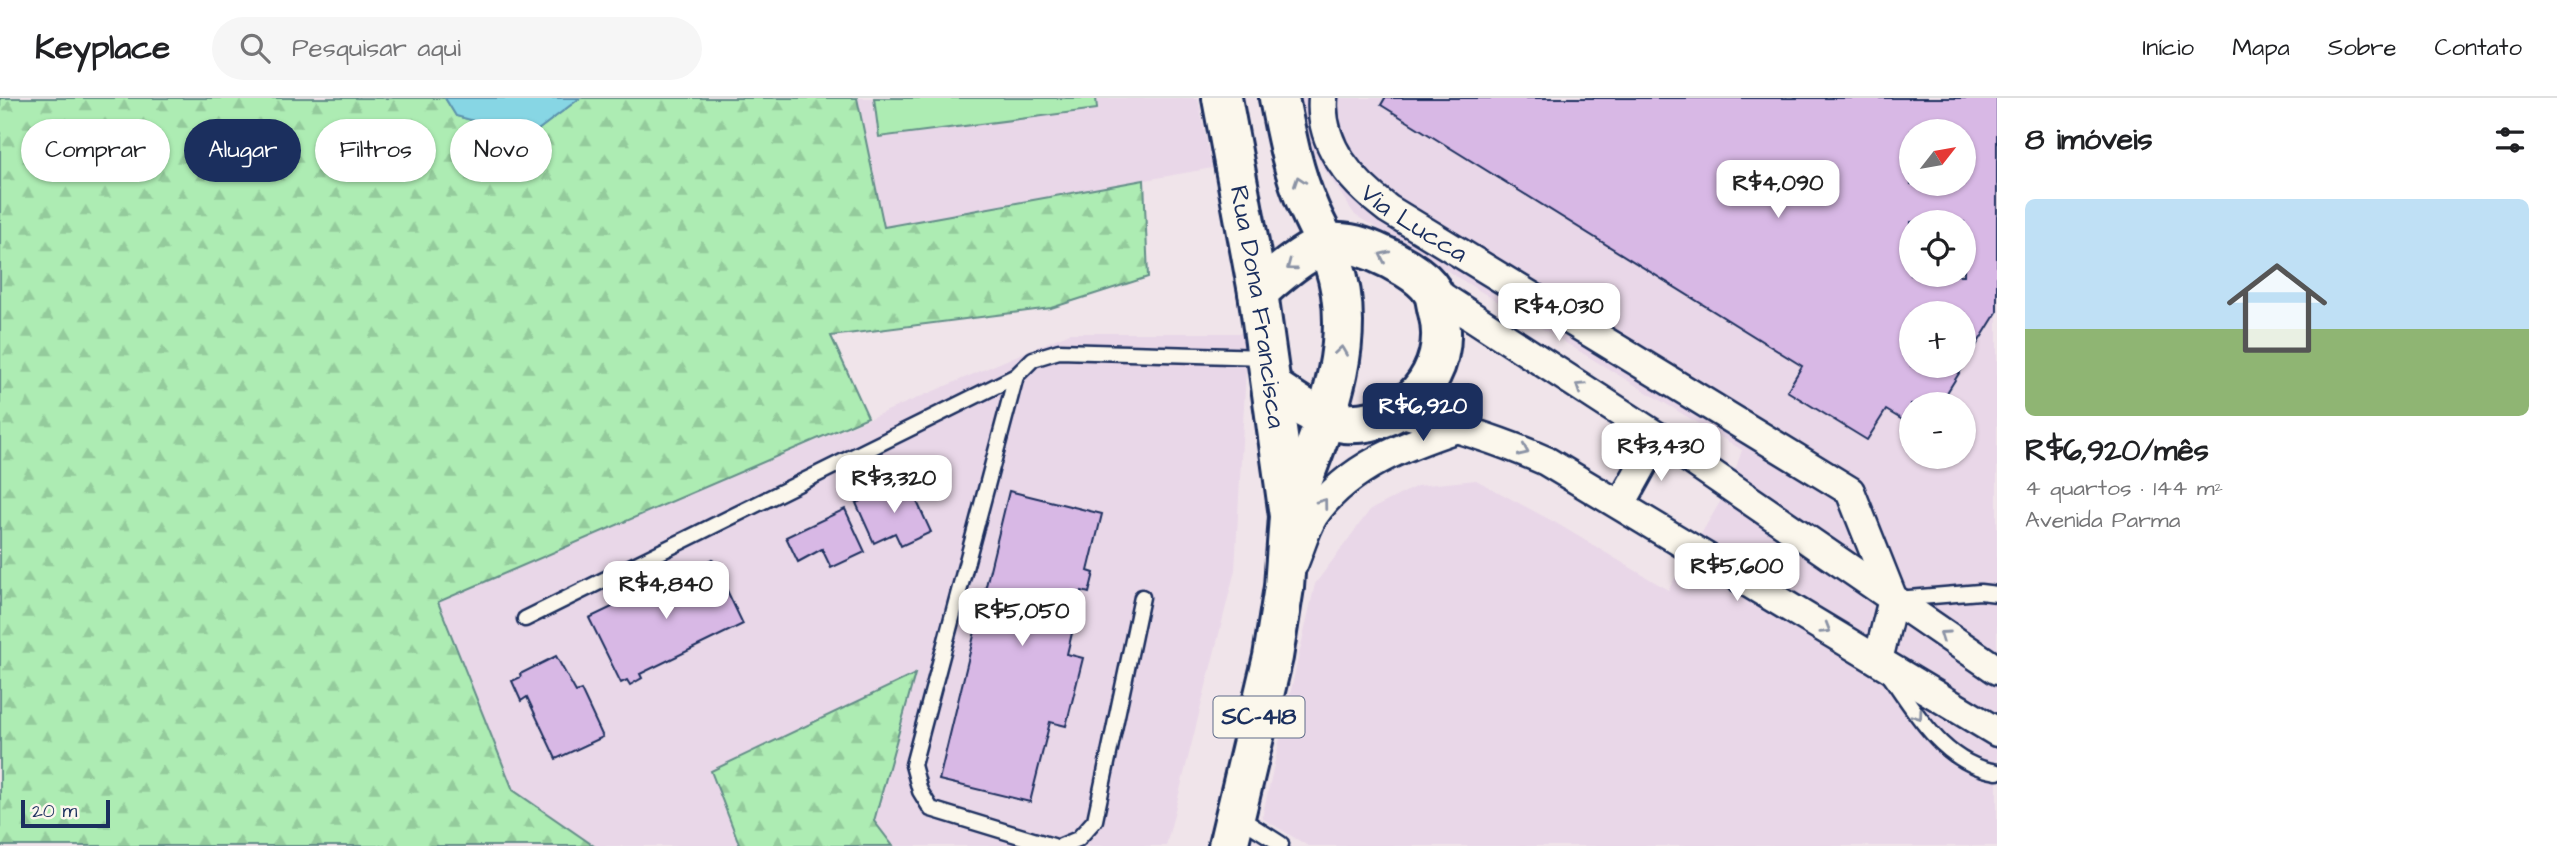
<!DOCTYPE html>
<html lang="pt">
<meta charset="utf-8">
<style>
:root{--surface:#fff;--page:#f6f6f6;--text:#202124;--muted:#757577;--line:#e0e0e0;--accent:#1b2f5e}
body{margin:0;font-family:"Architects Daughter",sans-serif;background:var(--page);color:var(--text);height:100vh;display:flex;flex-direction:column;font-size:26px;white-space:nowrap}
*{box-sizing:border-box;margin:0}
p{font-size:23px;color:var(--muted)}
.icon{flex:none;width:38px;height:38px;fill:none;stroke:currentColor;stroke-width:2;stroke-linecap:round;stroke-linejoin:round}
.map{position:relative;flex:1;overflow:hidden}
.sheet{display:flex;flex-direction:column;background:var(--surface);width:560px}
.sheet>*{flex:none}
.guide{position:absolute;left:21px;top:21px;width:665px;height:63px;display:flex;gap:14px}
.needle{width:46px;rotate:59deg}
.fabs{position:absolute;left:1899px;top:21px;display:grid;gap:14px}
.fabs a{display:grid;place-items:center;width:77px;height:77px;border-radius:50%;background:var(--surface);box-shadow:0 2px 5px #0004;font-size:35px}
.scale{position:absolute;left:21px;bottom:18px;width:89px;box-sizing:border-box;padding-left:7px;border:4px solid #1b2f5e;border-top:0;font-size:19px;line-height:24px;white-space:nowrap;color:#1b2f5e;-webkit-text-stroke:5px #fbf7ec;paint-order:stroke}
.price{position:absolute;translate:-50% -60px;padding:0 16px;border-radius:14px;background:#fff;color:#222;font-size:23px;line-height:46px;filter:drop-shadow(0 2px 4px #0008)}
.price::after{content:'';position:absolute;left:50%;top:42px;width:21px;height:16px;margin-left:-10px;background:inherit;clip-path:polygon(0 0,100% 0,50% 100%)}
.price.current{background:var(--accent);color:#fff}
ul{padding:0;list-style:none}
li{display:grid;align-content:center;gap:14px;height:371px;padding:0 28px}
li span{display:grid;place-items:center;height:217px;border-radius:10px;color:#555}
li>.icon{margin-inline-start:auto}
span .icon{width:126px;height:126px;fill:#fffc;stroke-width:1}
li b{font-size:30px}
h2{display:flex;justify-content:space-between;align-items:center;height:84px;padding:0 28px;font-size:30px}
.tag{padding:0 24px;border-radius:32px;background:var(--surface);box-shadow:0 2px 5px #0004;font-size:24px;line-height:63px}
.tag.current{background:var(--accent);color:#fff}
header{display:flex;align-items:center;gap:42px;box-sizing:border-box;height:98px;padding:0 35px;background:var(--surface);border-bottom:2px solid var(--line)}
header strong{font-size:33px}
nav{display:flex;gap:38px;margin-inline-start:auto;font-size:24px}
.search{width:490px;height:63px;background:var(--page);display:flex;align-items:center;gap:18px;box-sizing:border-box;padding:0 24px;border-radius:38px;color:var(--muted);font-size:26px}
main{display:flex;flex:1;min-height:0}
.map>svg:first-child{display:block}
.built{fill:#e9d7e8;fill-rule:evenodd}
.grass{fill:#adecb3;stroke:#648e88;stroke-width:2}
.forest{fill:url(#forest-firs);stroke:#648e88;stroke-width:2}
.water{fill:#87d6e4;stroke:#5c93ae;stroke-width:2}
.building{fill:#d8b8e5;stroke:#1b2f5e;stroke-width:2;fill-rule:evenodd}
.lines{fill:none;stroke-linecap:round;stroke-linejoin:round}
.lane-casing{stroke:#1b2f5e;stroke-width:19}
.street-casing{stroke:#1b2f5e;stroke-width:33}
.primary-casing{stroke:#1b2f5e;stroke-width:44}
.lane{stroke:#fbf7ec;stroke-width:14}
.street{stroke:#fbf7ec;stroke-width:28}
.primary{stroke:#fbf7ec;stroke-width:38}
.oneway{stroke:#8b93a5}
.labels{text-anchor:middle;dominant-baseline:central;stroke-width:6;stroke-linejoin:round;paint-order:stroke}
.shield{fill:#fbf7ec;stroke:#5e6b89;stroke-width:2}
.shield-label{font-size:24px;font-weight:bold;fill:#1b2f5e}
.street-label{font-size:26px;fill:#1b2f5e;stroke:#fbf7ec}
</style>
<header>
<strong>Keyplace</strong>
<div class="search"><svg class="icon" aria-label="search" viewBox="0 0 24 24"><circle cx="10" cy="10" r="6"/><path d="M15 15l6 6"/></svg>Pesquisar aqui</div>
<nav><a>Início</a><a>Mapa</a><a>Sobre</a><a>Contato</a></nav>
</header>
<main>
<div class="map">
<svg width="1997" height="748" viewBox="0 0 1997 748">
<defs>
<pattern id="forest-firs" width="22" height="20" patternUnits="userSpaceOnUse" patternTransform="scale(1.75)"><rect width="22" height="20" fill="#adecb3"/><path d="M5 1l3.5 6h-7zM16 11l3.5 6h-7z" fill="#94cb9c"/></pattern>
</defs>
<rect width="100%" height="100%" fill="#f0e4ea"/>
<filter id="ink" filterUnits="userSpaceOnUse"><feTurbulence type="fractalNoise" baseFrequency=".0143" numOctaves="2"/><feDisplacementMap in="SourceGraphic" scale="14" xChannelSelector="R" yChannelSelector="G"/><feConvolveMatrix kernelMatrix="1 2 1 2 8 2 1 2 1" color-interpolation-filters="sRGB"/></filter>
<g filter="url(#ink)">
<g class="built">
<path d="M857,0H1198L1212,70L884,129Z"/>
<path d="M1295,0H1997V748H1308L1262,720L1315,486L1370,412L1417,388L1476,382L1556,425L1668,492L1730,387L1742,352L1355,117L1302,38ZM1911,33H1964V86H1911ZM1911,124H1964V177H1911ZM1911,215H1964V268H1911ZM1911,306H1964V359H1911Z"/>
<path d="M1070,235H1248L1235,472L1166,748H893L874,723L914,577L711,673L740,748H594L513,692L438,504Z"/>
</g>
<path class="grass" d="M874,0H1096L1097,11L879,39Z"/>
<g class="forest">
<path d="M0,0H445L456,18L530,38L580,0H857L884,129L1144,82L1148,179L1051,210L831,238L868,319L438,504L513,692L594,748H0Z"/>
<path d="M915,576L874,723L893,748H740L711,673Z"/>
</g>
<path class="water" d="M445,0H580L530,38L456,18Z"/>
<g class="building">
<path d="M1385,0H1997V214L1940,306H1911V327L1886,312L1867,342L1787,293L1802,268L1381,7ZM1911,33H1964V86H1911ZM1911,124H1964V177H1911ZM1911,215H1964V268H1911Z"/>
<path d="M907,382L931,434L901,448L895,435L874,445L856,405Z"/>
<path d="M1009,393L1102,416L1088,473L1094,475L1089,495L1082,493L1067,556L1083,560L1066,628L1050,624L1030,704L939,682Z"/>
<path d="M845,411L865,454L831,470L822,451L798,464L786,439Z"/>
<path d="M712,461L743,526L640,576L642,580L630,587L627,582L621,585L589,520Z"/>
<path d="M556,558L576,594L581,592L603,639L556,661L527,599L521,603L512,583L521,579L520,576Z"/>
</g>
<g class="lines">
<defs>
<g id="lane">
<path d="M1897,501L1980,494L1997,496"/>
<path d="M525,521L1016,278"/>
<path d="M1889,577C1918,617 1944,666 1997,674"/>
<path d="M1237,718L1281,746"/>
<path d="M1053,748L931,711L920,693L913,667L1016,278L1033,261L1059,253L1266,259"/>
<path d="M1061,748L1078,741L1095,722L1142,499"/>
</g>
<g id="street">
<path id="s1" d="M1323,0C1319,48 1352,84 1388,111L1850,393L1893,501"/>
<path d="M1433,193L1658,339L1997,572"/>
<path d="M1398,314C1450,327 1497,341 1546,363L1997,634"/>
<path d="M1621,406L1658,339"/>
<path d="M1293,467C1300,451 1305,431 1314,417C1348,368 1406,347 1460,329"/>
<path d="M1878,562L1893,501"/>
</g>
<g id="primary">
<path id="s2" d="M1222,0L1258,194L1289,418L1284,489L1273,559L1228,748"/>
<path d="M1279,0C1286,36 1293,74 1308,108C1316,128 1328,146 1334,166C1362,250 1319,336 1291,413"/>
<path d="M1258,194C1278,177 1299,158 1323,147C1338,141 1361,148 1375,154C1392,161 1423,177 1432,193C1436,198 1436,208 1438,214C1454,273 1405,330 1344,325C1318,322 1293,303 1272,289"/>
</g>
</defs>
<use href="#lane" class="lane-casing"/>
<use href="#street" class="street-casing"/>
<use href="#primary" class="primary-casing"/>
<use href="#lane" class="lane"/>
<use href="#street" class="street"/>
<use href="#primary" class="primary"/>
</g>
<defs><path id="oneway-chevron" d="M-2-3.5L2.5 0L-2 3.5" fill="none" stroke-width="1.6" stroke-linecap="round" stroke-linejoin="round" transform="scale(1.75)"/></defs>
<g class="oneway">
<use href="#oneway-chevron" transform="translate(1299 83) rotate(-109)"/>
<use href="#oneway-chevron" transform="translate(1384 158) rotate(-155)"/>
<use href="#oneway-chevron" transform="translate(1291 168) rotate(143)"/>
<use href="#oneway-chevron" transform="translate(1341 253) rotate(-82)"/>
<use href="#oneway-chevron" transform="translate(1580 289) rotate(-147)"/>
<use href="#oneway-chevron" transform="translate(1524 353) rotate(24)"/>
<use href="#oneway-chevron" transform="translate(1323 405) rotate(-53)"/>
<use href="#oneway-chevron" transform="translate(1826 531) rotate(31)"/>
<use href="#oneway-chevron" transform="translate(1944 537) rotate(-145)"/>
<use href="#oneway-chevron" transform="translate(1918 617) rotate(54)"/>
</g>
</g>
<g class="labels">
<rect class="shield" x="1213.5" y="598.5" width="91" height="41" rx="5"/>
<g class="shield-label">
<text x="1259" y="619">SC-418</text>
</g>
<g class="street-label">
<text stroke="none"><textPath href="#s1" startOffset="164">Via Lucca</textPath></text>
<text stroke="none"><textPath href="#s2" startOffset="212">Rua Dona Francisca</textPath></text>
</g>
</g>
</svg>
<div class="fabs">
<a><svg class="needle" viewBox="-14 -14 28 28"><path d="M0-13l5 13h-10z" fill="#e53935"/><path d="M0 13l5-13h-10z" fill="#757577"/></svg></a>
<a><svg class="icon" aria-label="locate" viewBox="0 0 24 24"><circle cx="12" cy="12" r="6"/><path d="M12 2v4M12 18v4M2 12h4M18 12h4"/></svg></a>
<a>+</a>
<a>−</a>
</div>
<div class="scale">20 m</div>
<b class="price" style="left:1778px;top:122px">R$4,090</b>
<b class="price" style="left:1559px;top:245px">R$4,030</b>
<b class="price current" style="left:1423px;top:345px">R$6,920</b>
<b class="price" style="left:1661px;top:385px">R$3,430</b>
<b class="price" style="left:894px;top:417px">R$3,320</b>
<b class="price" style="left:1737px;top:505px">R$5,600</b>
<b class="price" style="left:666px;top:523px">R$4,840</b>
<b class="price" style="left:1022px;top:550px">R$5,050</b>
<div class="guide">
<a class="tag">Comprar</a>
<a class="tag current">Alugar</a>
<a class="tag">Filtros</a>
<a class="tag">Novo</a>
</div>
</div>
<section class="sheet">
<h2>8 imóveis<svg class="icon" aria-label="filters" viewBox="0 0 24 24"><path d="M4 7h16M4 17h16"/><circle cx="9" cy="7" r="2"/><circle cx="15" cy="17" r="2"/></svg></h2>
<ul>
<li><span style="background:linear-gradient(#bfe0f5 60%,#8fb573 0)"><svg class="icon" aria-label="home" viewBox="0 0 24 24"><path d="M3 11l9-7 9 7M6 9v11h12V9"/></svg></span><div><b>R$6,920/mês</b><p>4 quartos · 144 m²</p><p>Avenida Parma</p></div></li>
</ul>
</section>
</main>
